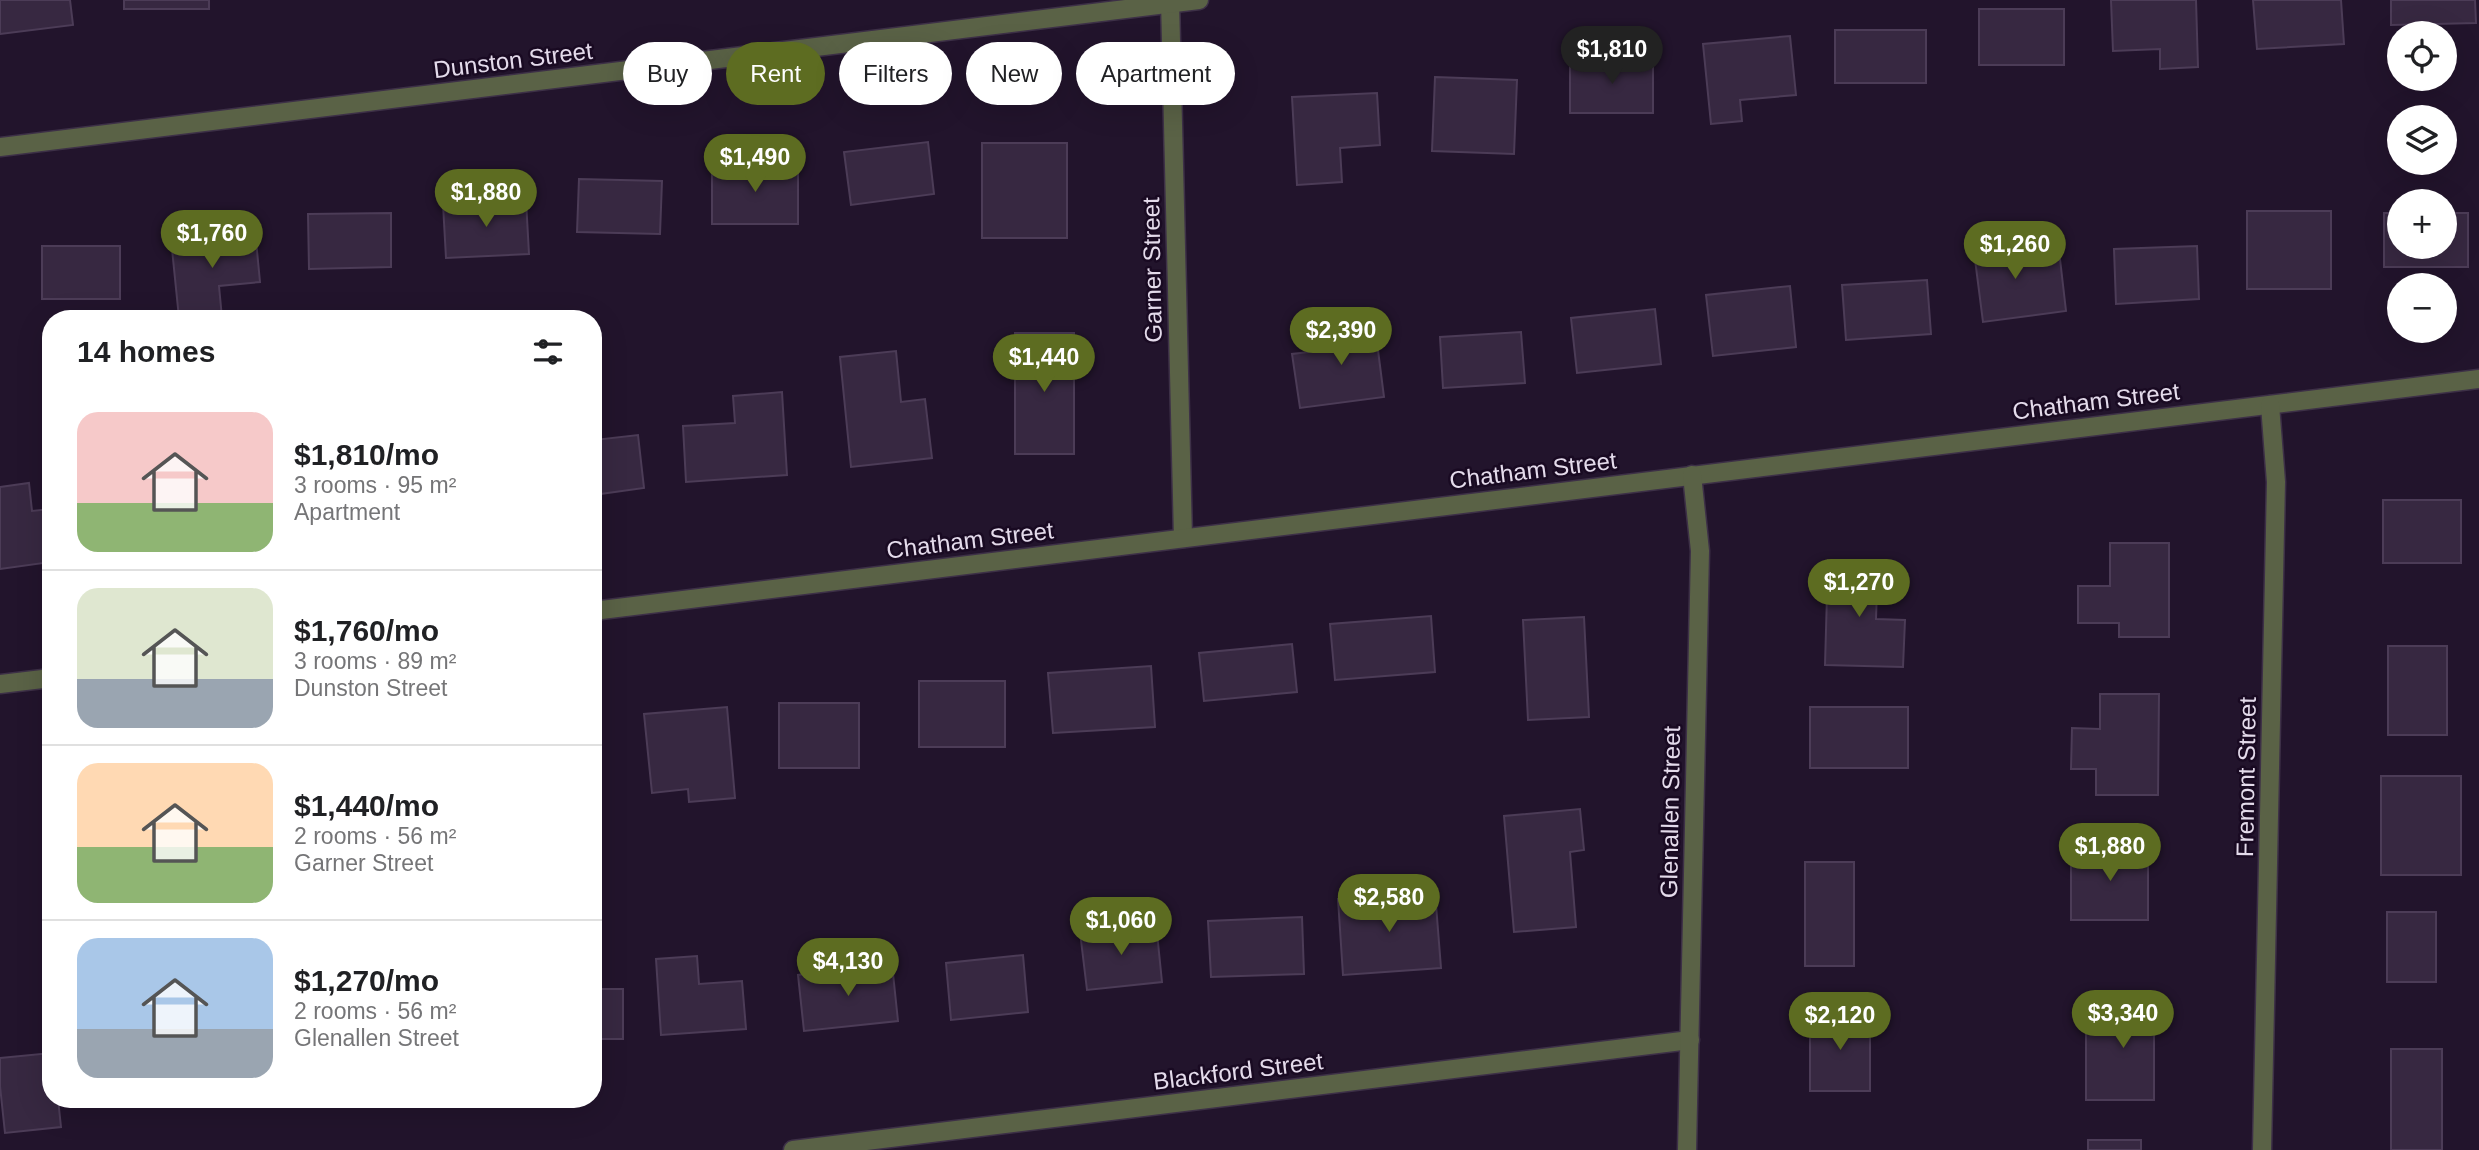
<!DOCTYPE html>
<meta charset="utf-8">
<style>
:root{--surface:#fff;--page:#f6f6f6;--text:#202124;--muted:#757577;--line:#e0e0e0;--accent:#5d6c21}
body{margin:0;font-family:Helvetica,sans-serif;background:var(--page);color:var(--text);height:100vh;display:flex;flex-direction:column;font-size:26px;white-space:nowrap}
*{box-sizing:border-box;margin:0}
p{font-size:23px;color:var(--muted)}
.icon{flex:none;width:38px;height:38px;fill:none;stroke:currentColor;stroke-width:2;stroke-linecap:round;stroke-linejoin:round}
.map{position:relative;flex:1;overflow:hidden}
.drawer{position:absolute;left:42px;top:310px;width:560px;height:798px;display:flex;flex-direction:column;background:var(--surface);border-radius:28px;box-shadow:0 7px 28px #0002}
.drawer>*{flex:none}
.guide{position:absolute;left:623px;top:42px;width:665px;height:63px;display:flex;gap:14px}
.fabs{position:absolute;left:2387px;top:21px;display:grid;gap:14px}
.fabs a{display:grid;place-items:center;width:70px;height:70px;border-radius:50%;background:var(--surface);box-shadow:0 7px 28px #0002;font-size:35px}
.price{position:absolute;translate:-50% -60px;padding:0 16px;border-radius:24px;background:var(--accent);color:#fff;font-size:23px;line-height:46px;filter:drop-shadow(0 2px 4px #0008)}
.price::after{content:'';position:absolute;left:50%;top:42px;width:21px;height:16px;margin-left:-10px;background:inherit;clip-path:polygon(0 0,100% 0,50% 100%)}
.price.current{background:#222;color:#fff}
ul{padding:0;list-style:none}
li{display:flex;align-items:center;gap:21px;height:175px;padding:0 35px}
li+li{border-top:2px solid var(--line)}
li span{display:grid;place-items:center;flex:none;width:196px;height:140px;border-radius:21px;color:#555}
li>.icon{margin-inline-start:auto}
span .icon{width:84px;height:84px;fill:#fffc;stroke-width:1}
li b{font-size:30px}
h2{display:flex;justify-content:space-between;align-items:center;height:84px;padding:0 35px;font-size:30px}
.chip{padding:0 24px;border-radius:32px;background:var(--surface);box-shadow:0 7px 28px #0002;font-size:24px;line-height:63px}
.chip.current{background:var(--accent);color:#fff}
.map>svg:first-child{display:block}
.building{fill:#372841;stroke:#4c3c57;stroke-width:2}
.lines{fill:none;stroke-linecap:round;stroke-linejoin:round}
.minor-casing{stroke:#3d3047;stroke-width:21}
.minor{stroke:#5a6246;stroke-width:18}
.labels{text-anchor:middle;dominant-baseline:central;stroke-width:5;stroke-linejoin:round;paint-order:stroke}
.street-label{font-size:24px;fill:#e4dbeb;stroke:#190a22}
</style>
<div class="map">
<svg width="2479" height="1150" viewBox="0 0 2479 1150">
<rect width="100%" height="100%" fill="#22142c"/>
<g class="building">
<path d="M0,0H70L73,25L0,34Z"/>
<rect x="124" y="0" width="85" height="9"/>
<path d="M2111,0H2196L2198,67L2160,69V49L2113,51Z"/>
<path d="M2253,0H2341L2344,44L2257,49Z"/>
<path d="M2391,0H2475L2476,23L2391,25Z"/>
<rect x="1979" y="9" width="85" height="56"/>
<rect x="1835" y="30" width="91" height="53"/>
<path d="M1790,36L1796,95L1740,100L1742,121L1711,124L1703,44Z"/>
<rect x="1570" y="59" width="83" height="54"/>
<path d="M1435,77L1517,80L1514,154L1432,151Z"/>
<path d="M1377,93L1380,145L1340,148L1342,182L1297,185L1292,97Z"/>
<path d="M928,142L934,194L851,205L844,152Z"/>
<rect x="982" y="143" width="85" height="95"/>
<rect x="712" y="165" width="86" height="59"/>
<path d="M579,179L662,181L660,234L577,232Z"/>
<path d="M526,200L529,254L446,258L443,204Z"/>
<rect x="2247" y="211" width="84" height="78"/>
<path d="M391,213V267L309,269L308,214Z"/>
<path d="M2384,213H2399V247H2445V213H2468V267H2384Z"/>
<path d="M255,230L260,282L219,286L222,318H179L171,239Z"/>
<path d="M2013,231L2017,264L2060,259L2066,311L1983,322L1972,236Z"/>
<rect x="42" y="246" width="78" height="53"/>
<path d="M2197,246L2199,299L2116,304L2114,249Z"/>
<path d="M1927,280L1931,334L1846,340L1842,285Z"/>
<path d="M1790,286L1796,347L1713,356L1706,295Z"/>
<path d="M1655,309L1661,364L1577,373L1571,318Z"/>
<path d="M1374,319L1384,397L1300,408L1292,354L1327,350L1323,325Z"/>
<path d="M1521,332L1525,383L1443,388L1440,337Z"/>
<rect x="1015" y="333" width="59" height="121"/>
<path d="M896,351L901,402L925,399L932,458L851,467L840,357Z"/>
<path d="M782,392L787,475L686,482L683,426L735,423L733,396Z"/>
<path d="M593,426L595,440L638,435L644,488L593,495Z"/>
<path d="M29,483L32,511L51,509V562L0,569V487Z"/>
<rect x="2383" y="500" width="78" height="63"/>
<path d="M2110,543H2169V637H2119V623H2078V586H2110Z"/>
<path d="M1828,560L1878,562L1876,619L1905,620L1903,667L1825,665Z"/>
<path d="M1431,616L1435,672L1335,680L1330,624Z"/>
<path d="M1584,617L1589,717L1528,720L1523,620Z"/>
<path d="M1292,644L1297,692L1204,701L1199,653Z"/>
<rect x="2388" y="646" width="59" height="89"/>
<path d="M1151,666L1155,727L1053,733L1048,673Z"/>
<rect x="919" y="681" width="86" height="66"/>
<path d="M2100,694H2159L2158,795H2096V769H2071L2072,728L2100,729Z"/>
<rect x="779" y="703" width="80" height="65"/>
<path d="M727,707L735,798L689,802L688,789L652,793L644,714Z"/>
<rect x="1810" y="707" width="98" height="61"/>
<rect x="2381" y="776" width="80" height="99"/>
<path d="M1580,809L1584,850L1570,852L1576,927L1514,932L1504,816Z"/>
<rect x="2071" y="847" width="77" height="73"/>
<rect x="1805" y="862" width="49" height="104"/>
<path d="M1435,892L1441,968L1343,975L1338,899Z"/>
<rect x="2387" y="912" width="49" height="70"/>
<path d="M1302,917L1304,974L1211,977L1208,921Z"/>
<path d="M1156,923L1162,982L1087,990L1080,932Z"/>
<path d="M1023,955L1028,1012L951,1020L946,963Z"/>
<path d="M697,956L699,984L742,981L746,1029L661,1035L656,959Z"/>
<path d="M892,964L898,1021L804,1031L798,975Z"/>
<rect x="593" y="989" width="30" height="50"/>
<path d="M2106,992H2154V1100H2086V1033H2106Z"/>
<rect x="1810" y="1013" width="60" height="78"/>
<rect x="2391" y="1049" width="51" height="101"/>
<path d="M51,1053V1099H58L61,1127L5,1133L0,1086V1058Z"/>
<path d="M119,1099H177L121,1107Z"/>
<path d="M244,1099H327L244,1106Z"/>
<rect x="2088" y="1140" width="53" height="10"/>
</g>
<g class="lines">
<defs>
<g id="minor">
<path d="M1170,0L1183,538"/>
<path d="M0,147L1199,0"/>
<path d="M593,611L2479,379"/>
<path d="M0,684L51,678"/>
<path d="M793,1150L1690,1040"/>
<path d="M1687,1150L1700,551L1692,475"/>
<path d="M2262,1150L2276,482L2270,405"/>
</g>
</defs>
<use href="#minor" class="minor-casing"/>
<use href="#minor" class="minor"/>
</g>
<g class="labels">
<g class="street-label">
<text transform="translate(513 60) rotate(-7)">Dunston Street</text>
<text transform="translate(1152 270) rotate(-91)">Garner Street</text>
<text transform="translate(2096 401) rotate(-7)">Chatham Street</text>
<text transform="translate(1533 470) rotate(-7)">Chatham Street</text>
<text transform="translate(970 540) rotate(-7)">Chatham Street</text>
<text transform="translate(2246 777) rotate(-89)">Fremont Street</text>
<text transform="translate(1670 812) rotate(-89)">Glenallen Street</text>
<text transform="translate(1238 1071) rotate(-7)">Blackford Street</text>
</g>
</g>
</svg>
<div class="fabs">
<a><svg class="icon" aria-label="locate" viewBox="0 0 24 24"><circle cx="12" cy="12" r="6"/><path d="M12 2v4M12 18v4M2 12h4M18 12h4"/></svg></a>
<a><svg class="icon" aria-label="layers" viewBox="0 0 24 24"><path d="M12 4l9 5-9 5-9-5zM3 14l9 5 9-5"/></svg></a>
<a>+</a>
<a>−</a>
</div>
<b class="price current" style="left:1612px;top:86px">$1,810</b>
<b class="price" style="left:755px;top:194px">$1,490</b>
<b class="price" style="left:486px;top:229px">$1,880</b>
<b class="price" style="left:212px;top:270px">$1,760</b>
<b class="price" style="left:2015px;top:281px">$1,260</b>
<b class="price" style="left:1341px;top:367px">$2,390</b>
<b class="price" style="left:1044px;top:394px">$1,440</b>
<b class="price" style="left:1859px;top:619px">$1,270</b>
<b class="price" style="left:2110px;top:883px">$1,880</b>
<b class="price" style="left:1389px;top:934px">$2,580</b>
<b class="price" style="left:1121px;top:957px">$1,060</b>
<b class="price" style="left:848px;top:998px">$4,130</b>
<b class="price" style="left:2123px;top:1050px">$3,340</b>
<b class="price" style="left:1840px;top:1052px">$2,120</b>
<div class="guide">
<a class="chip">Buy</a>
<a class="chip current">Rent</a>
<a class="chip">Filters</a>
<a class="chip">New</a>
<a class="chip">Apartment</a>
</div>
<section class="drawer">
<h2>14 homes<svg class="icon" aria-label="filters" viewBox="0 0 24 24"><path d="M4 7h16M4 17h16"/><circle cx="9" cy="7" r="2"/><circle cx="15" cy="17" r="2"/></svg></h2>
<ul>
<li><span style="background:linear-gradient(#f6c9c9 65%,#8fb573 0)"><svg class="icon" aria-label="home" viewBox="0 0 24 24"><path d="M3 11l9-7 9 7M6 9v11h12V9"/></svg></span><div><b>$1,810/mo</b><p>3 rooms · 95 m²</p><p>Apartment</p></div></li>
<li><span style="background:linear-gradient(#dfe7d0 65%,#9aa5b1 0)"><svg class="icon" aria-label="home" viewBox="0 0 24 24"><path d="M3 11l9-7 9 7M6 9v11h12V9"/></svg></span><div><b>$1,760/mo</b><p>3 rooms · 89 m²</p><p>Dunston Street</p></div></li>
<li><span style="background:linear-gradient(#ffd9b3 60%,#8fb573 0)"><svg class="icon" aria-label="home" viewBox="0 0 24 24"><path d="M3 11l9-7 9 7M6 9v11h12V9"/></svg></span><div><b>$1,440/mo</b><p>2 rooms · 56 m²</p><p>Garner Street</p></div></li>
<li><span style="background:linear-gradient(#a9c7e8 65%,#9aa5b1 0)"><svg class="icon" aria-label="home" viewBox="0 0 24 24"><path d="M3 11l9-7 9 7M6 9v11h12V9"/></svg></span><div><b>$1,270/mo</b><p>2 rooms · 56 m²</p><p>Glenallen Street</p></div></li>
</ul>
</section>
</div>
